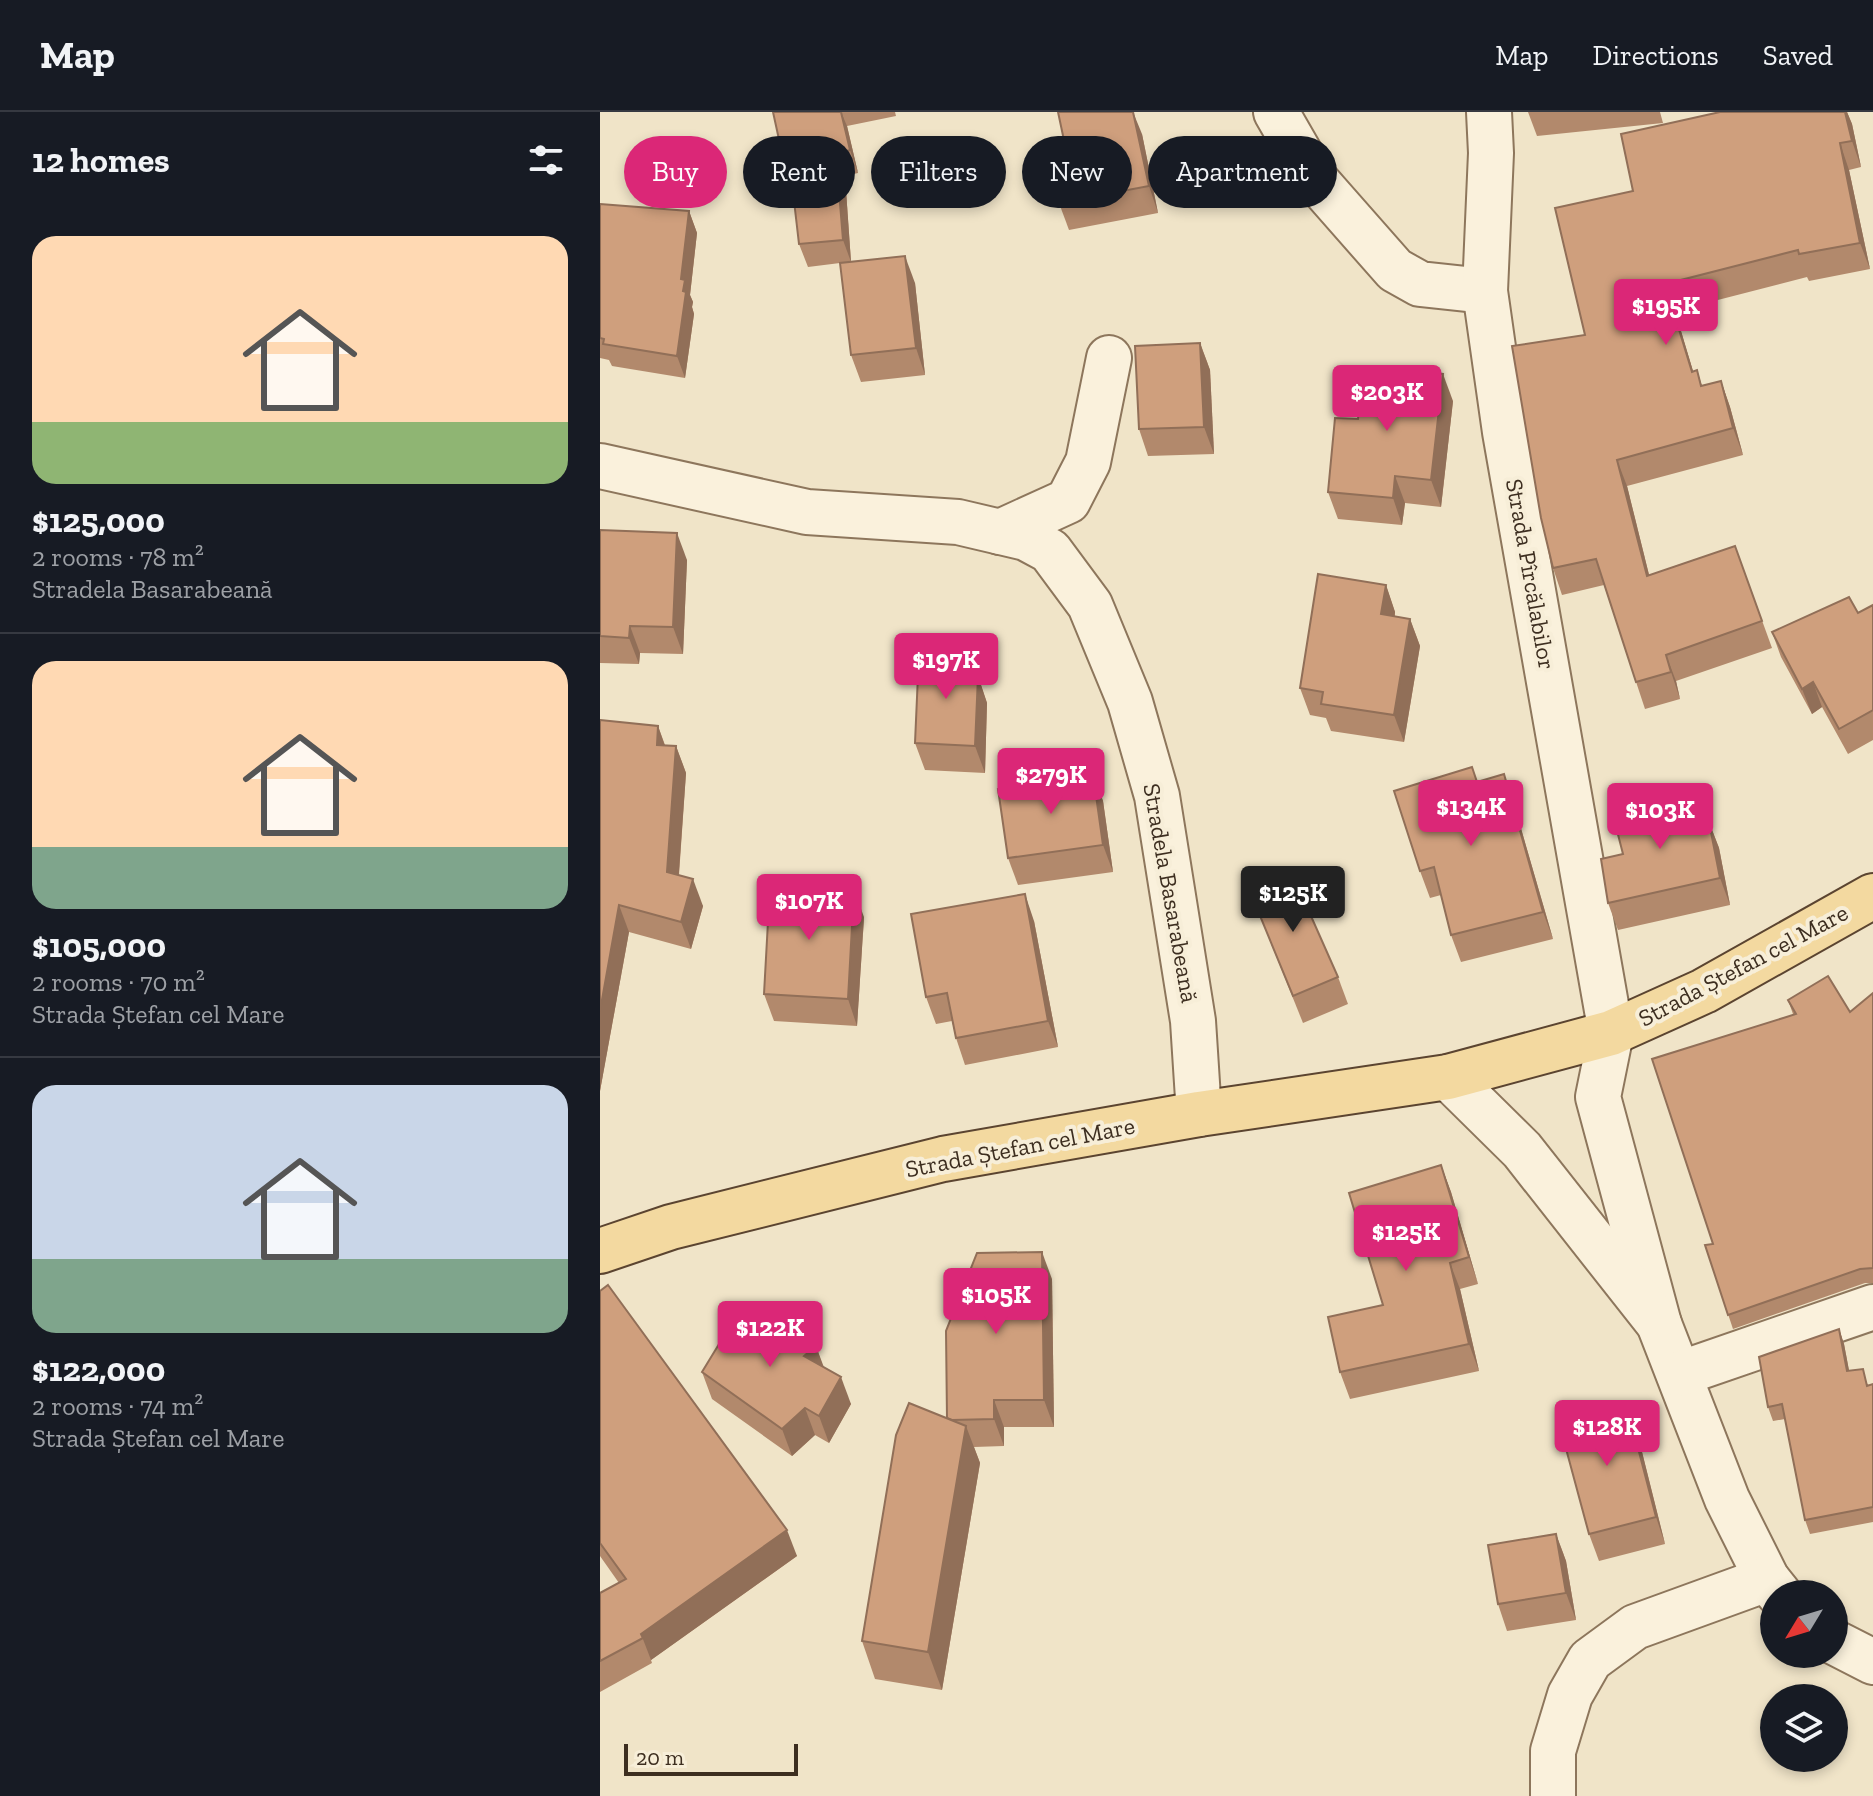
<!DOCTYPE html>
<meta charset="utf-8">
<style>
:root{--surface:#171b24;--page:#242831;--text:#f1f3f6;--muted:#9ea1a6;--line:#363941;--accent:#db2777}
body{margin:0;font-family:"Zilla Slab",serif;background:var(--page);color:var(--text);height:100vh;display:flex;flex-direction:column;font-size:30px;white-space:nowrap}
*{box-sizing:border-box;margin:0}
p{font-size:26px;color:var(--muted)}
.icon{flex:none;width:44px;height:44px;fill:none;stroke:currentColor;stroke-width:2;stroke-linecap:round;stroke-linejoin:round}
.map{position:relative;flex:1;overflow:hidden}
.panel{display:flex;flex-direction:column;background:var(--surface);width:600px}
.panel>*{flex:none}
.banner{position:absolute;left:24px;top:24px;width:760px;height:72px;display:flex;gap:16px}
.needle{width:52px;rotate:232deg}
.tools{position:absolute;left:1160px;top:1468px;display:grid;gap:16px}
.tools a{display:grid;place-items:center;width:88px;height:88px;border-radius:50%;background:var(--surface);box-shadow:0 4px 12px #0003;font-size:40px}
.scale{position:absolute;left:24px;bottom:20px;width:174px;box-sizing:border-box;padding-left:8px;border:4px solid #3d2e20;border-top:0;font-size:22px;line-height:28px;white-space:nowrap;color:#3d2e20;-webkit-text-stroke:6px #f7eed8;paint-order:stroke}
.price{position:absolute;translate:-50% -68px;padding:0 18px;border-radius:8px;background:var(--accent);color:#fff;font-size:26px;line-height:52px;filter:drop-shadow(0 2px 4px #0008)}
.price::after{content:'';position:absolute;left:50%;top:48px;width:24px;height:18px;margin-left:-12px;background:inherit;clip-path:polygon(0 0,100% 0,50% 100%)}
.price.selected{background:#222;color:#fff}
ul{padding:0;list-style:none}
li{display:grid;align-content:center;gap:16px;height:424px;padding:0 32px}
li+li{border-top:2px solid var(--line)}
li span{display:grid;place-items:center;height:248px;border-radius:24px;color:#555}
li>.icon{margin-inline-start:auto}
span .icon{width:144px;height:144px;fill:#fffc;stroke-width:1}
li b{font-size:34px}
h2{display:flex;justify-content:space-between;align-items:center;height:96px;padding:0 32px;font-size:34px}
.chip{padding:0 28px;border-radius:36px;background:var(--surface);box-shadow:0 4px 12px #0003;font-size:28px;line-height:72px}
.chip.selected{background:var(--accent);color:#fff}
header{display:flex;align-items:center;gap:48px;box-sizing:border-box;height:112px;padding:0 40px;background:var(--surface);border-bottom:2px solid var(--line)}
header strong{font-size:38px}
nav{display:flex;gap:44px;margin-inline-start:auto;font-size:28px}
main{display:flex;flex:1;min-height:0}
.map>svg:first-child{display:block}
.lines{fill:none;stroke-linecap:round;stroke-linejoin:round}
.minor-casing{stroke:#8d765c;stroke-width:48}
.major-casing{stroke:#5b4430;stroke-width:48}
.minor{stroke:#faf1dc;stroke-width:44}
.major{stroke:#f3d9a0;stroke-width:44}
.wall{fill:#b2896c}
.shaded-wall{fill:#916f58}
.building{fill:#cf9f7d;stroke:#916f58;stroke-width:2}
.labels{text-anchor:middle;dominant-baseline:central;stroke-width:8;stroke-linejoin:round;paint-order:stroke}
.street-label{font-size:24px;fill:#3d2e20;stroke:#f7eed8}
</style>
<header>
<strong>Map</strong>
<nav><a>Map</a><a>Directions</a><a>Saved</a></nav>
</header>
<main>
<section class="panel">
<h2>12 homes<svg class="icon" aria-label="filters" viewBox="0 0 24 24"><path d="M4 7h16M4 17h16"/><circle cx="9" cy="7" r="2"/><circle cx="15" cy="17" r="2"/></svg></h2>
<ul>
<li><span style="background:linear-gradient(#ffd9b3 75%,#8fb573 0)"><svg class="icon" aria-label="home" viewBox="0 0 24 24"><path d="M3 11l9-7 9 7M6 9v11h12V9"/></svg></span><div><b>$125,000</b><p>2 rooms · 78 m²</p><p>Stradela Basarabeană</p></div></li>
<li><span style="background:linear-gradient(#ffd9b3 75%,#7fa58c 0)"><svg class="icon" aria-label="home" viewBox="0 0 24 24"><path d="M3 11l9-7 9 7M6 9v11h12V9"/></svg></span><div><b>$105,000</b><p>2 rooms · 70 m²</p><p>Strada Ștefan cel Mare</p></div></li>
<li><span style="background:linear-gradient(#c9d6e8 70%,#7fa58c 0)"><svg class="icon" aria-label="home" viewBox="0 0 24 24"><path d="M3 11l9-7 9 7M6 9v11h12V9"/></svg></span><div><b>$122,000</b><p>2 rooms · 74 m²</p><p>Strada Ștefan cel Mare</p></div></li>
</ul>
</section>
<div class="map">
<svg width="1273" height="1684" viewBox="0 0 1273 1684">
<rect width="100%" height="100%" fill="#f0e4c8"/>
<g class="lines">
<defs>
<g id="minor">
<path d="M676,0L714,66L795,158L820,172L885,179"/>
<path d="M889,0L891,41L885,179L905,320L1011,921L998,985L1059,1212"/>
<path d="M0,354L207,400L358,410L426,426L450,439L490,493L530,590L557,684L593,909L599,1002"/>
<path d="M400,420L468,389L488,350L509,246"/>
<path d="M848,965L922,1038L1059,1212L1127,1387L1167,1467L1179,1482"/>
<path d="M1079,1262L1273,1195"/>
<path d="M1234,1530L1273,1550"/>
<path d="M953,1684V1639L970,1583L990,1548L1035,1515L1167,1467"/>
</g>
<path id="major" d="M0,1139L71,1115L343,1047L599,1002L848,965L1011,921L1104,879L1273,784"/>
</defs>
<use href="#minor" class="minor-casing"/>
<use href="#major" class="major-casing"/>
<use href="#minor" class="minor"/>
<use href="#major" class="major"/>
</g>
<g class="wall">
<path d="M173,0H295L296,4L247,14L258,61L245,64L251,150L315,171L325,263L261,270L251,243L240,151L208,155L199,132L193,78L185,55Z"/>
<path d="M928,0H1060L1063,11L937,24Z"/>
<path d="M1120,0H1247L1252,12L1261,55L1249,58L1270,157L1209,169L1207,165L1075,199L1093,259L1097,258L1102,274L1121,269L1130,295L1143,343L1027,374L1049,463L1135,434L1172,536L1076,569L1080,587L1045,597L1004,473L962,483L953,456L985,223L1033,79Z"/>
<path d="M542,22L558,101L469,118L459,91L465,33Z"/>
<path d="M0,92L89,99L97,121L90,183L93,190L92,195L94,202L85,266L12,254L9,248L0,246Z"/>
<path d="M600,231L610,258L614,342L548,344L539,317Z"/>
<path d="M853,289L841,395L805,391L802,413L738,407L728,380L758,307Z"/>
<path d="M0,418L87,448L83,542L40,541L39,552L0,551Z"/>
<path d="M786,473L795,500V504L810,507L820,534L804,630L731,619L726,606L710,603L700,576Z"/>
<path d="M1273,493V628L1248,642L1222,595L1212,602L1181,545L1172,520L1258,501Z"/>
<path d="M366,543L374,564H378L387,591L385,661L325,658L315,631Z"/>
<path d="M0,608L58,614L65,633L76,634L86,661L79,763L103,794L91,837L29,820L0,979Z"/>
<path d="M493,662L503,689L513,760L418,773L408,746Z"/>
<path d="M904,662L913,689L953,827L861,850L851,823L841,783L830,786L820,759L878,670Z"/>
<path d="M1109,710L1119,736L1130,793L1018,818L1008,791L1023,742Z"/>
<path d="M649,777L738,865L748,892L703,911Z"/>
<path d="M264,805L257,914L174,909L164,882Z"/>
<path d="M434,809L458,935L365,953L356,926L352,909L336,912L326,885Z"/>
<path d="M1273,881V1171H1265L1133,1217L1105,1133L1113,1132L1193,902L1188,888L1250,900Z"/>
<path d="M841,1053L851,1080L878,1172L860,1177L879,1259L750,1287L740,1260L783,1193Z"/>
<path d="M452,1167L454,1315H404V1334L374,1335L380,1351L342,1578L275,1567L262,1529L347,1306Z"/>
<path d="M0,1179L197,1444L51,1548L52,1551L0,1580V1481L19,1471L0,1444Z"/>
<path d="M1239,1217L1244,1232L1249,1259L1269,1273L1273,1272V1410L1210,1422L1205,1408L1185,1307L1173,1309L1168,1295Z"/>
<path d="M216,1234L223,1255L251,1292L229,1331L215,1323L192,1344L112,1287L102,1260Z"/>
<path d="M1026,1290L1036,1316L1065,1432L999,1449L989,1422Z"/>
<path d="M956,1422L966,1449L976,1508L907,1519L898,1492Z"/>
</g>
<g class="shaded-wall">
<path d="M241,0L247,14L258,61L250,38Z"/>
<path d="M533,0L542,22L558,101L549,74Z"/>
<path d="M1245,0H1247L1252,12L1261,55L1252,29Z"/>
<path d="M1240,31L1249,58L1270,157L1260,131Z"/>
<path d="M236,42L245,64L251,150L243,128Z"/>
<path d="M89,99L97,121L90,183L93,190L92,195L94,202L85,266L77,244L83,179L81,167Z"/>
<path d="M305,144L315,171L325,263L316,236Z"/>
<path d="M1065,172L1075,199L1101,286L1092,260Z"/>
<path d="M600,231L610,258L614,342L604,315Z"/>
<path d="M843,262L853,289L841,395L831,368Z"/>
<path d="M1121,269L1130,295L1143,343L1133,316Z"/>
<path d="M1017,348L1027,374L1056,491L1047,464Z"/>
<path d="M795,364L805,391L802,413L793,386Z"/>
<path d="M77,421L87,448L83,542L73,515Z"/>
<path d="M786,473L795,500L791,529L781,502Z"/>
<path d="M810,507L820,534L804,630L794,603Z"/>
<path d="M30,514L40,541L39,552L29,526Z"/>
<path d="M366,543L376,570L365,563Z"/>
<path d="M1066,543L1076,569L1080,587L1071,560Z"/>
<path d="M378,564L387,591L385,661L375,634Z"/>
<path d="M1213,570L1222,595L1212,602L1202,577Z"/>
<path d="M58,614L67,640L57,633Z"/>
<path d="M76,634L86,661L77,787L67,760Z"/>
<path d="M493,662L503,689L513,760L503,733Z"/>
<path d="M904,662L913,689L953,827L943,800Z"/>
<path d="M1098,684L1108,711H1104Z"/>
<path d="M1109,710L1119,736L1130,793L1120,766Z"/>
<path d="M93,767L103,794L91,837L81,810Z"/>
<path d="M254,778L264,805L257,914L248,887Z"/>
<path d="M425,782L434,809L458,935L448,909Z"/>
<path d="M19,793L29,820L0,979V899Z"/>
<path d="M841,1053L851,1080L878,1172L869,1145Z"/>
<path d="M442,1140L452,1167L454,1315L444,1288Z"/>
<path d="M850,1151L860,1177L879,1259L869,1232Z"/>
<path d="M1239,1217L1244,1232L1252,1274L1247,1259Z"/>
<path d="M216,1234L226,1261L204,1244Z"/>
<path d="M241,1265L251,1292L229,1331L219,1304Z"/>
<path d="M394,1288L404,1315V1334L394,1307Z"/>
<path d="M1026,1290L1036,1316L1065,1432L1056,1405Z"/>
<path d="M205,1296L215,1323L192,1344L182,1317Z"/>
<path d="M366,1314L380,1351L342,1578L328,1540Z"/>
<path d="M187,1418L197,1444L51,1548L41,1522Z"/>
<path d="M956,1422L966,1449L976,1508L966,1481Z"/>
</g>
<g class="building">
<path d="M173,0H241L250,38L236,42L243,128L199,132L190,54L185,55Z"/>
<path d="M458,0H533L549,74L459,91L448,36L465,33Z"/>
<path d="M1120,0H1245L1252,29L1240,31L1260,131L1199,142L1198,138L1065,172L1092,260L1097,258L1101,274L1121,269L1133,316L1017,348L1047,464L1135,434L1162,509L1066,543L1071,560L1036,570L996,447L953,456L941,406L912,234L985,223L955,96L1033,79L1021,22Z"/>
<path d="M0,92L89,99L81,167L85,168L83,179L86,180L77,244L3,232L4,227L0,226Z"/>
<path d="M305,144L316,236L251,243L240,151Z"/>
<path d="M600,231L604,315L539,317L535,234Z"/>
<path d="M763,254L843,262L831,368L795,364L793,386L728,380L735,306L758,307Z"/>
<path d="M0,418L77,421L73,515L30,514L29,526L0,524Z"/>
<path d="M718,462L786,473L781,502L810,507L794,603L721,592L723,580L700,576Z"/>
<path d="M1249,485L1258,501L1273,493V598L1239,617L1213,570L1202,577L1172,520Z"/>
<path d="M319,540L366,543L365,563L378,564L375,634L315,631Z"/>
<path d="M0,608L58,614L57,633L76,634L67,760L93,767L81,810L19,793L0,899Z"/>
<path d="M872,655L877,670L904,662L943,800L851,823L834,755L820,759L794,679Z"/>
<path d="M493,662L503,733L408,746L398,677Z"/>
<path d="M1098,684L1104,711L1109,710L1120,766L1008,791L1001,747L1023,742L1013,703Z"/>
<path d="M691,759L738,865L693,884L649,777Z"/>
<path d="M170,773L254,778L248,887L164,882Z"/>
<path d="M425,782L448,909L356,926L347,881L326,885L311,802Z"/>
<path d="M1228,864L1250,900L1273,881V1156L1260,1157L1128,1203L1105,1133L1113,1132L1052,947L1196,902L1188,888Z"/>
<path d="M841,1053L869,1145L850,1151L869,1232L740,1260L728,1205L783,1193L749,1081Z"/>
<path d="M442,1140L444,1288H394V1307L352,1308L347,1306L346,1219L377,1141Z"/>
<path d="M8,1173L187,1418L41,1522L43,1526L0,1549V1481L26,1467L0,1431V1179Z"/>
<path d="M144,1191L216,1234L204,1244L241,1265L219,1304L205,1296L182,1317L102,1260Z"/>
<path d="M1239,1217L1247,1259L1263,1257L1267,1274L1273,1272V1395L1205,1408L1182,1292L1168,1295L1159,1245Z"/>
<path d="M1026,1290L1056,1405L989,1422L958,1307Z"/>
<path d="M309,1291L366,1314L328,1540L262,1529L296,1323Z"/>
<path d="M956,1422L966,1481L898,1492L888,1433Z"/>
</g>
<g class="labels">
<g class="street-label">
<text transform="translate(931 462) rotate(80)">Strada Pîrcălabilor</text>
<text transform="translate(571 781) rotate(80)">Stradela Basarabeană</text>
<text transform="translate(1143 853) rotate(-28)">Strada Ștefan cel Mare</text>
<text transform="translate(420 1035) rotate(-11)">Strada Ștefan cel Mare</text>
</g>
</g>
</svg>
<div class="tools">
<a><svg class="needle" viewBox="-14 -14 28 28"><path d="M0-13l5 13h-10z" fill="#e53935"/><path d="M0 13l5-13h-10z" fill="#9ea1a6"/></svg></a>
<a><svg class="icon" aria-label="layers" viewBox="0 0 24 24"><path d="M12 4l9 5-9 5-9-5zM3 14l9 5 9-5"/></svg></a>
</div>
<div class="scale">20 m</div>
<b class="price" style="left:1066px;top:235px">$195K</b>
<b class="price" style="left:787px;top:321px">$203K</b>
<b class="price" style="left:346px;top:589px">$197K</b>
<b class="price" style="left:451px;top:704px">$279K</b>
<b class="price" style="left:871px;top:736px">$134K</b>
<b class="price" style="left:1060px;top:739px">$103K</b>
<b class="price selected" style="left:693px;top:822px">$125K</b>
<b class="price" style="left:209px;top:830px">$107K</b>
<b class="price" style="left:806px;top:1161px">$125K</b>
<b class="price" style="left:396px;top:1224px">$105K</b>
<b class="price" style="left:170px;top:1257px">$122K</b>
<b class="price" style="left:1007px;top:1356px">$128K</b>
<div class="banner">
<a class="chip selected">Buy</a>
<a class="chip">Rent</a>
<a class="chip">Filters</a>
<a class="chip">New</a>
<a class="chip">Apartment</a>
</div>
</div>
</main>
